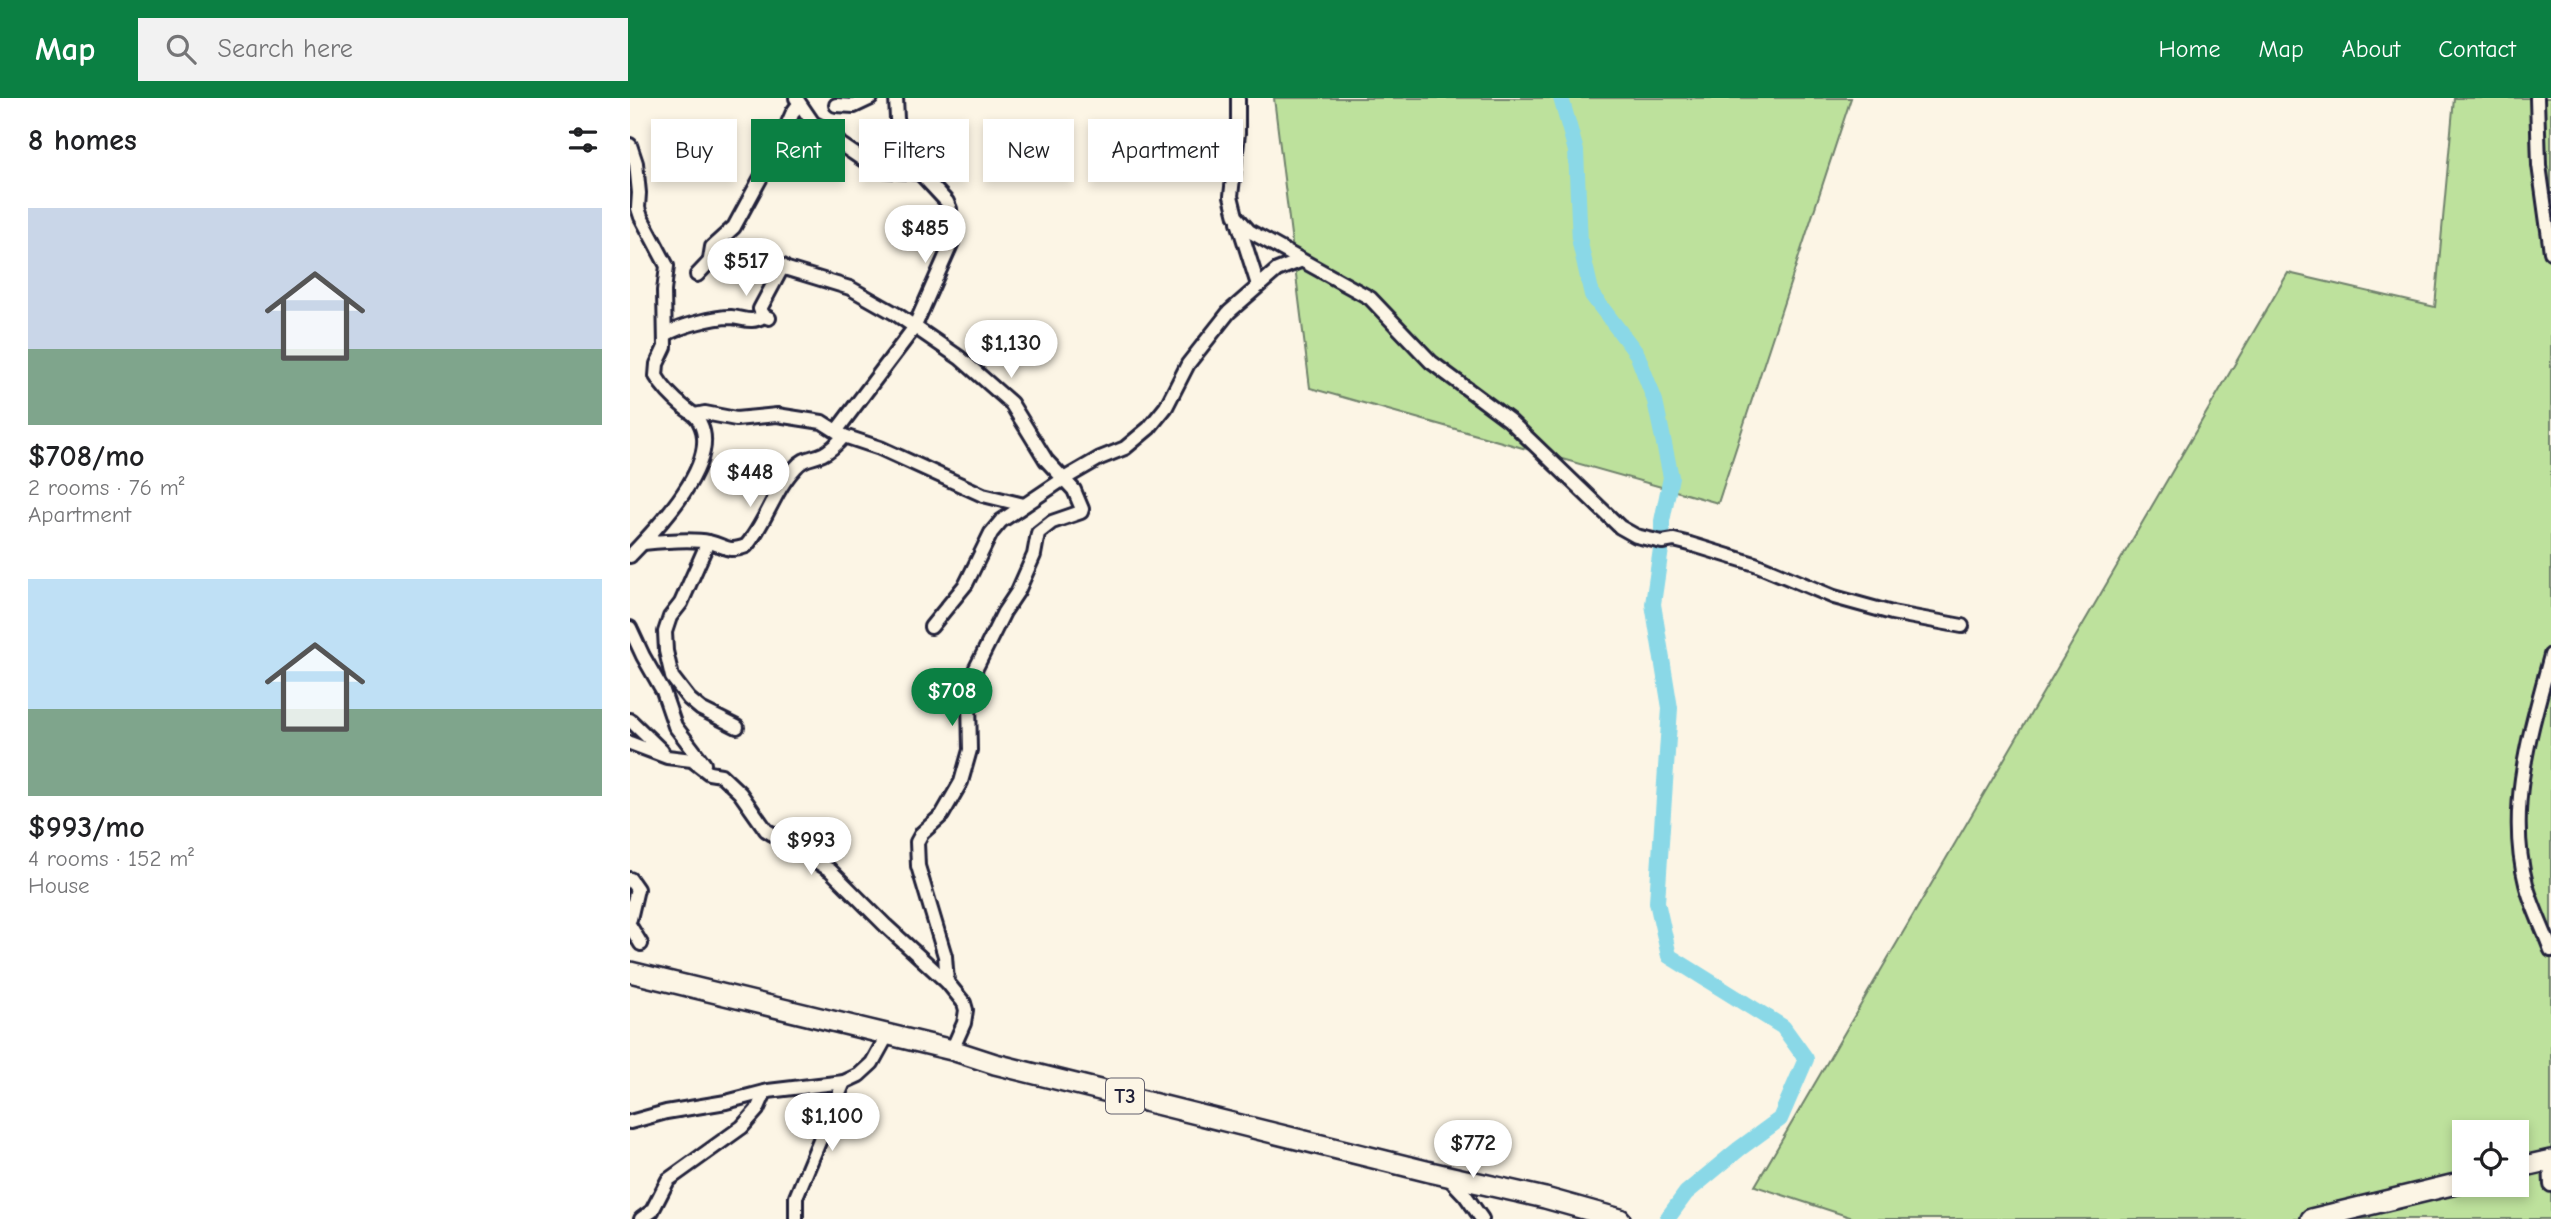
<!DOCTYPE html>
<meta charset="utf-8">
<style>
:root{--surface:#fff;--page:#f2f2f2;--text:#202124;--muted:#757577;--accent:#0b8043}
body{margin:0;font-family:"Comic Neue",sans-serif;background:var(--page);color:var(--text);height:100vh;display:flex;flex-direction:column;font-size:26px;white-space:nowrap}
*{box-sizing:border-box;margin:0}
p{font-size:23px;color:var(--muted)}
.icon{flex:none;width:38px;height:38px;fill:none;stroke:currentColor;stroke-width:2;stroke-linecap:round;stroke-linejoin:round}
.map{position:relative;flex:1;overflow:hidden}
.drawer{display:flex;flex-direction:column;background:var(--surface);width:630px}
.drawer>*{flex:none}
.top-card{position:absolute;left:21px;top:21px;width:665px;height:63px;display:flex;gap:14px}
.controls{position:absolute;left:1822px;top:1022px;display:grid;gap:14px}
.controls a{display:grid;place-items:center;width:77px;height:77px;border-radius:0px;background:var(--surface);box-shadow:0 4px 10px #0003;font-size:35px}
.price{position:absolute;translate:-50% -60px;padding:0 16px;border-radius:24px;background:#fff;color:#222;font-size:23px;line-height:46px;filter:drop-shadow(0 2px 4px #0008)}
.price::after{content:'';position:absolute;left:50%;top:42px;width:21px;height:16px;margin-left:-10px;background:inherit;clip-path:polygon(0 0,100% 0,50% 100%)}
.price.current{background:var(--accent);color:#fff}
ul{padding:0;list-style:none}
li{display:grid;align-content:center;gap:14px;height:371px;padding:0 28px}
li span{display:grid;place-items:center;height:217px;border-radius:0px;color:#555}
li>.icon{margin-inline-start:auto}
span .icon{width:126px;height:126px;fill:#fffc;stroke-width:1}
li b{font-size:30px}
h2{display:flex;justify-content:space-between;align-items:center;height:84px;padding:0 28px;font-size:30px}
.pill{padding:0 24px;border-radius:0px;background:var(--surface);box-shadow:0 4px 10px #0003;font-size:24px;line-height:63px}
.pill.current{background:var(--accent);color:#fff}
header{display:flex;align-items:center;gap:42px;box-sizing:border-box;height:98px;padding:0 35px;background:var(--accent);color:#fff}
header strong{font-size:33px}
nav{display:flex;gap:38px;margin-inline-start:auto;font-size:24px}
.search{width:490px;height:63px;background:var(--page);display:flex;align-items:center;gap:18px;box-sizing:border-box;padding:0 24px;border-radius:0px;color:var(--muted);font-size:26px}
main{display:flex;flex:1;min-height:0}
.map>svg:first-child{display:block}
.green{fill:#bde19c;stroke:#70826c;stroke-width:2;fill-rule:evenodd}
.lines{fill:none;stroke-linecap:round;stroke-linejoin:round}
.river{stroke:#8ad8e7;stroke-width:16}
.minor-casing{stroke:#22223b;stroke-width:18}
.highway-casing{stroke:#22223b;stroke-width:24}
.minor{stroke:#fcf5e5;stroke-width:12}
.highway{stroke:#fcf5e5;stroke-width:19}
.labels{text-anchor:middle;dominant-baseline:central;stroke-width:7;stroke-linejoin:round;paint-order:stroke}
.shield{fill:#fcf5e5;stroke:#63616e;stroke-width:2}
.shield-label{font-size:21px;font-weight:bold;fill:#22223b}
</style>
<header>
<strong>Map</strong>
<div class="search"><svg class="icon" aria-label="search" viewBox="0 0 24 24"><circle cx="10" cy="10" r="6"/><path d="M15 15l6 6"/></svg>Search here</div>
<nav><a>Home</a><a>Map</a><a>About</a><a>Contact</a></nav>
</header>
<main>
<section class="drawer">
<h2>8 homes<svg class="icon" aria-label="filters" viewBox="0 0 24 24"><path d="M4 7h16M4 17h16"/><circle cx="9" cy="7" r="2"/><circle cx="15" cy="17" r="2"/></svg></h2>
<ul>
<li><span style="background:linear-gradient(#c9d6e8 65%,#7fa58c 0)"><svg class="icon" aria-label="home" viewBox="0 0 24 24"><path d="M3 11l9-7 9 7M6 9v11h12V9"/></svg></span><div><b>$708/mo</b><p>2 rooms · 76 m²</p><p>Apartment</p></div></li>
<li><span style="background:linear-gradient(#bfe0f5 60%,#7fa58c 0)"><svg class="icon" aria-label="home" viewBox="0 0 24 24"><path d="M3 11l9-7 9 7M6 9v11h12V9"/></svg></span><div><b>$993/mo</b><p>4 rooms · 152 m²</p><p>House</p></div></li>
</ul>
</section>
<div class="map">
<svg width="1921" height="1121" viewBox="0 0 1921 1121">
<rect width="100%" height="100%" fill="#fcf5e5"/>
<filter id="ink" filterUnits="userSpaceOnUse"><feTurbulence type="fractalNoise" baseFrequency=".0143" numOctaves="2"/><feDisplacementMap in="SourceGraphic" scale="14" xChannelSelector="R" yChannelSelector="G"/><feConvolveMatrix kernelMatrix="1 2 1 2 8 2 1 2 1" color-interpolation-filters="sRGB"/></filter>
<g filter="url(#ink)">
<g class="green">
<path d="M644,0H1221L1088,405L680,290Z"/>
<path d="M1824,0H1921V1121H1226L1125,1088L1658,175L1805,209ZM1834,1034H1886V1087H1834Z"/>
</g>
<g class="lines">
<path class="river" d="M931,0L946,53L950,145L962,197L1007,256L1025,303L1041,379L1032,423V444L1023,506L1040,610L1027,804L1039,858L1153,929L1176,961L1150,1021L1109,1051L1056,1095L1037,1121"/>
<defs>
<g id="minor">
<path d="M166,0L183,25L201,34L210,46L241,67L253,72L290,75"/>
<path d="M608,0V35L601,98L606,118L619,133L740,200L801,264L879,322L990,429L1006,438L1032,444L1044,442L1060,446L1125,466L1204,499L1262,515L1332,528"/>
<path d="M1907,0L1909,67L1921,154"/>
<path d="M206,7L224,8L241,0"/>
<path d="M0,47L6,65L9,95L8,110L11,119L37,168L34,193L35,249L27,266L26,278C33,290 44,301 55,310C61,315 67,317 70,325C91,365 26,431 0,458"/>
<path d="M608,124L628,187"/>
<path d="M80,161L82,149L104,129L148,48L163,14L169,6"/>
<path d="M67,177L86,157L105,158L128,162L220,190L266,216L330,260L381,305L416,362L444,392L452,411L451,414L422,424L408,435L404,457L388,493L374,514L345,572L339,602L340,652L331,684L312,717L292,735L287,744L288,768L315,858L317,884"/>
<path d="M139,220L134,218L130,211L153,168"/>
<path d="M35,237C49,228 84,219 101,219C114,220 121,226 134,218"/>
<path d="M65,317L75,315L106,321L147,317L192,324L214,338L250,350L353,397L394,407"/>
<path d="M207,332L284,230L322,144L320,111L317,104L290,75L280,59L267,21L266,0"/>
<path d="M78,444L51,505L40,519L35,534L36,553L42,579L59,601L71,611L107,629"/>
<path d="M13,445C32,443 61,440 79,444C96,448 97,455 116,448C136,425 144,392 165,370C174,359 182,361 193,356C201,352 208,345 214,338"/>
<path d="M301,529L336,486L361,435L371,423L432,382L470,360L495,350L519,330L536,309L558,266L599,214L647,172L670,163"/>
<path d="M0,530L13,558L33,593L45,628L74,666"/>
<path d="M1921,557C1901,632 1876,709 1896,786C1902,809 1913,830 1921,852"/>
<path d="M0,622L32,653"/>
<path d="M0,645L37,659L62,662L79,675L91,677L110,695L136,732L200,772L256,828L317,884L334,905L336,912L334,925L322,952"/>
<path d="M0,781L7,791L0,821"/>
<path d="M0,828L11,846"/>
<path d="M0,1024L36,1014L96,1004L138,993L214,984L229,977L242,965L258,936"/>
<path d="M1920,1062L1921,1087"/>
<path d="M817,1078L835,1097L852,1121"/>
<path d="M11,1121L22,1113L38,1082L112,1029L127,1012L135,994"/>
<path d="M166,1121V1099L214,984"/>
</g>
<g id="highway">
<path d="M0,874L322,952L365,966L800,1074L915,1100L990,1121"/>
<path d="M1886,1070L1921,1062"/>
<path d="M1681,1121L1834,1084"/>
</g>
</defs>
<use href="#minor" class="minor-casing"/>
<use href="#highway" class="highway-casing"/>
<use href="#minor" class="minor"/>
<use href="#highway" class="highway"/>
</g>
</g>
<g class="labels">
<rect class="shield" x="476" y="980.5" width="38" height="35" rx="5"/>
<g class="shield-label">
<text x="495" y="998">T3</text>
</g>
</g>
</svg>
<div class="controls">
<a><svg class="icon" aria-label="locate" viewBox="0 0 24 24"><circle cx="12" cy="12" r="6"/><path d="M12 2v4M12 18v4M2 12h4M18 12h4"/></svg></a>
</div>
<b class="price" style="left:295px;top:167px">$485</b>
<b class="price" style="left:116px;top:200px">$517</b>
<b class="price" style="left:381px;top:282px">$1,130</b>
<b class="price" style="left:120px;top:411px">$448</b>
<b class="price current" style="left:322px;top:630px">$708</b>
<b class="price" style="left:181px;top:779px">$993</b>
<b class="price" style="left:202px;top:1055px">$1,100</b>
<b class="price" style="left:843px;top:1082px">$772</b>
<div class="top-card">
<a class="pill">Buy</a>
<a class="pill current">Rent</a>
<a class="pill">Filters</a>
<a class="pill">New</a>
<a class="pill">Apartment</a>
</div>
</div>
</main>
